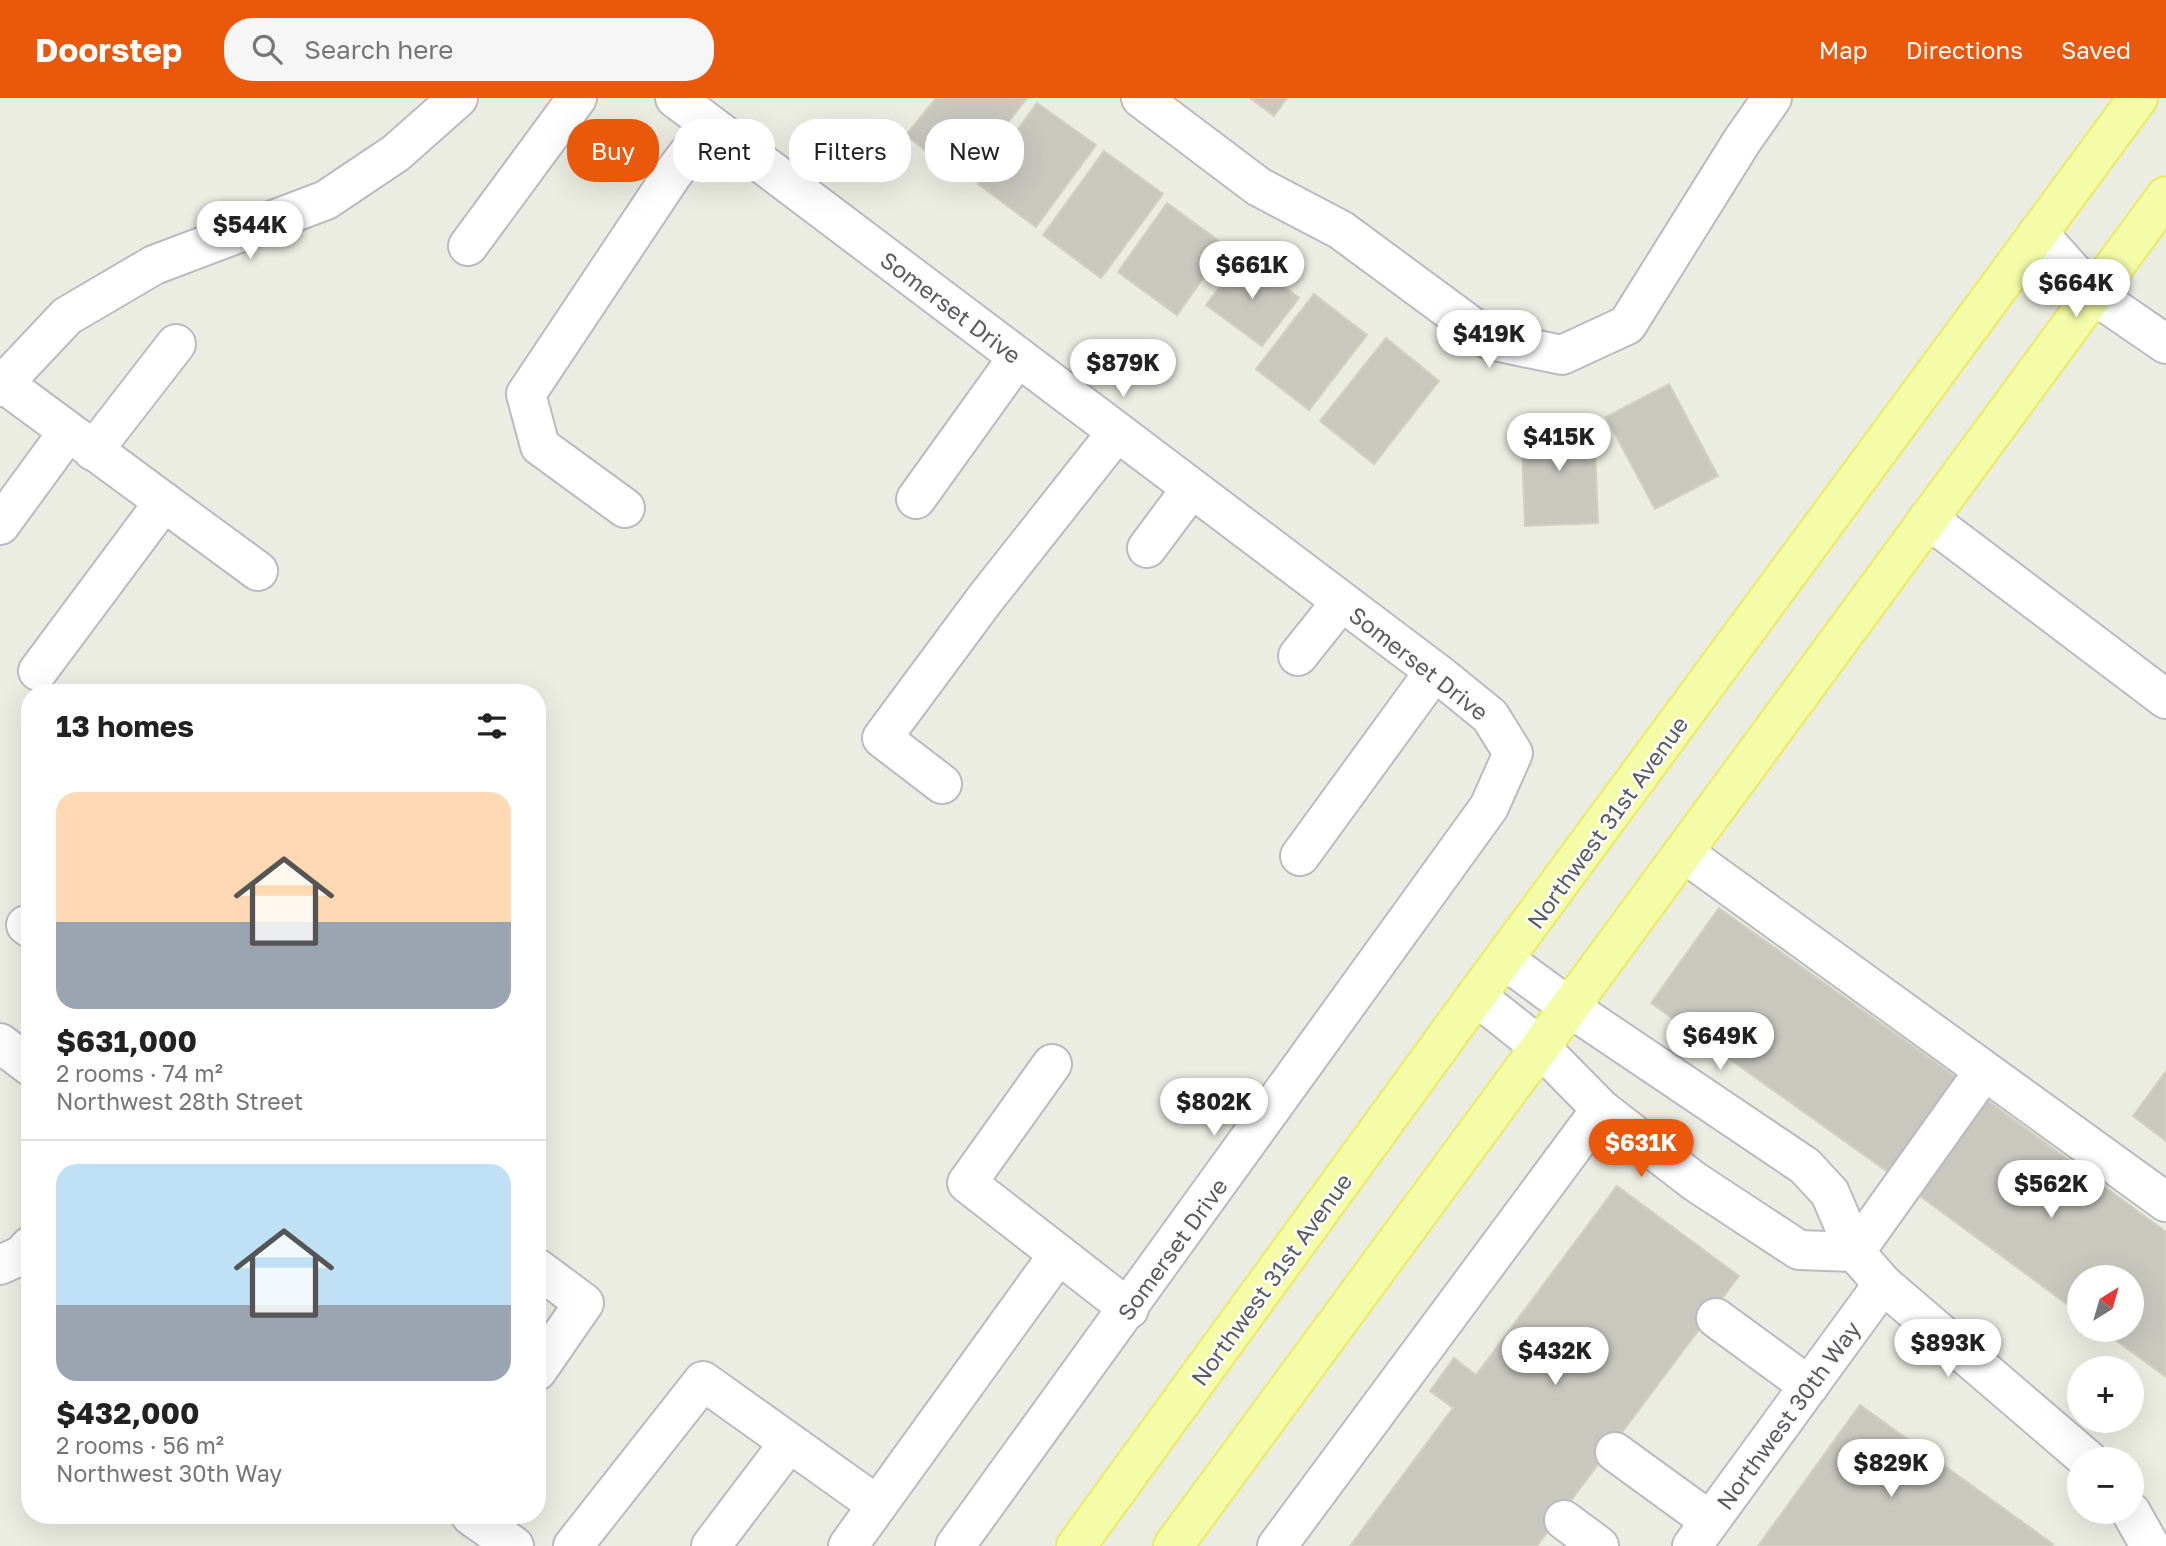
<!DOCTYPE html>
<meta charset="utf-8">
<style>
:root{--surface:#fff;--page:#f6f6f6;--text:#222;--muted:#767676;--line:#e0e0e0;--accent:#ea580c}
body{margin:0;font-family:"Golos Text",sans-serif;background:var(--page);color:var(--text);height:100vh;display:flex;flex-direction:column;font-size:26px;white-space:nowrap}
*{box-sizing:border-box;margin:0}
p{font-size:23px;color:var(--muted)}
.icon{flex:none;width:38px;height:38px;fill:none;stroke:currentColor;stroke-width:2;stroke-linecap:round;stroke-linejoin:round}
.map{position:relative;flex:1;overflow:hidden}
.drawer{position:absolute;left:21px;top:586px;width:525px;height:840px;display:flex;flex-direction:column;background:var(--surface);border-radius:28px;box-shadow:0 7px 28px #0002}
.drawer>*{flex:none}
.top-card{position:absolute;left:567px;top:21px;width:665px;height:63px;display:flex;gap:14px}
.needle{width:46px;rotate:37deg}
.controls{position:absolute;left:2067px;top:1167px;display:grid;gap:14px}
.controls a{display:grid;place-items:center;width:77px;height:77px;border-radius:50%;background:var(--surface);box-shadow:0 7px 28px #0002;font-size:35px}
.price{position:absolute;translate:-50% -60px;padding:0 16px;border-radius:24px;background:#fff;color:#222;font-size:23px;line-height:46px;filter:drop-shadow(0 2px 4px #0008)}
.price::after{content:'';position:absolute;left:50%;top:42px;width:21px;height:16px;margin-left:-10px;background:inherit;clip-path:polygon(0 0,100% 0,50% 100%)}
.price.current{background:var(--accent);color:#fff}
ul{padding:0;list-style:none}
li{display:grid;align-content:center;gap:14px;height:371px;padding:0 35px}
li+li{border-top:2px solid var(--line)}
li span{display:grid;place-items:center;height:217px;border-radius:21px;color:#555}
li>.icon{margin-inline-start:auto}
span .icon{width:126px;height:126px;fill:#fffc;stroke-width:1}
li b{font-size:30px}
h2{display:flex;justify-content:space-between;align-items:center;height:84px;padding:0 35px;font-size:30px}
.chip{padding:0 24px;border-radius:28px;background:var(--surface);box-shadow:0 7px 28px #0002;font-size:24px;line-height:63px}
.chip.current{background:var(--accent);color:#fff}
header{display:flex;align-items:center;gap:42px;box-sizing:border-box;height:98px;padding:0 35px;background:var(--accent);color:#fff}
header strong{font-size:33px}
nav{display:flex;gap:38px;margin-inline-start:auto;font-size:24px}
.search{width:490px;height:63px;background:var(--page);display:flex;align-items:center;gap:18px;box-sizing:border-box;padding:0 24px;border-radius:28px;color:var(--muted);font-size:26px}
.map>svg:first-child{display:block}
.building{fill:#c8c8bf;stroke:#d1d0c1;stroke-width:2}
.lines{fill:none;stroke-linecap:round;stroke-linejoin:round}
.minor-casing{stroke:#babac1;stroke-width:42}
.major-casing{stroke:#ecea5c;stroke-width:42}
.minor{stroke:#fff;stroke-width:38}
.major{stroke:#f4fca8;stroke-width:38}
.labels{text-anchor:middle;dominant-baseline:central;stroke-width:5;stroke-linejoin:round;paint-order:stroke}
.street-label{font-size:23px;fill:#5b5c63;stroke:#fff}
</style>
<header>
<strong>Doorstep</strong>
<div class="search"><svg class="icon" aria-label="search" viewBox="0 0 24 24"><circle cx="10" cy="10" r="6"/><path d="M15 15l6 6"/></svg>Search here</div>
<nav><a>Map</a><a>Directions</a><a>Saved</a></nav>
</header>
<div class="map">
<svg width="2166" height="1448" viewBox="0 0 2166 1448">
<rect width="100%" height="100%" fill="#ecede2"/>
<g class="building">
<path d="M936,0H1027L963,82L906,37Z"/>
<path d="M1250,0H1287L1274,18Z"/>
<path d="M1037,5L1096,47L1036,129L978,86Z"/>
<path d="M1104,53L1163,96L1101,180L1043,137Z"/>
<path d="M1167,105L1226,148L1177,217L1118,174Z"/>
<path d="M1243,158L1299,200L1262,248L1206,207Z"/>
<path d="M1314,196L1367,237L1309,312L1256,271Z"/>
<path d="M1386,240L1439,283L1374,366L1320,323Z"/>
<path d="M1669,286L1718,378L1655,411L1606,319Z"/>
<path d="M1594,323L1598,425L1525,428L1521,325Z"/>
<path d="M1719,810L1963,984L1895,1079L1651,905Z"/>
<path d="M2166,973V1043L2133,1018Z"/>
<path d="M1982,998L2166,1134V1279L2102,1232H2132V1180H2079V1215L1912,1092Z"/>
<path d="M1617,1088L1739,1178L1537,1448H1350L1453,1310L1430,1293L1454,1260L1476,1277Z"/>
<path d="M1860,1307L2053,1446L2051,1448H1758Z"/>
</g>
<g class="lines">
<defs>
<g id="minor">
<path d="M675,0L1442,579L1490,618L1513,655L1489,709L955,1448"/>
<path d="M1141,0L1259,89L1341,132L1490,242L1562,257L1627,227L1742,43L1772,0"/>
<path d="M2038,135L2093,196L2166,246"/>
<path d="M468,148L577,0"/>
<path d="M3,285L164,404L38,573"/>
<path d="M0,289L67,218L154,167L326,102L396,55L458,0"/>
<path d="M93,353L176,246"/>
<path d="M916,401L1018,259"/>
<path d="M164,404L258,473"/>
<path d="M625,410L540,348L526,296L672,77L710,27"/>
<path d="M1928,421L2166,601"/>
<path d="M0,427L68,334"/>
<path d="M1147,450L1191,391"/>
<path d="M1298,558L1341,504"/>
<path d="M942,686L882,640L985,501L1117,334"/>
<path d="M1684,755L2166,1104"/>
<path d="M1300,758L1434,574"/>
<path d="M26,827L30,830"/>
<path d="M1505,862L1569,909L1805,1068L1830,1095L1855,1154L1883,1186L2088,1362"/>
<path d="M1476,898L1539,948L1601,1011L1694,1083L1799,1152L1855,1154"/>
<path d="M0,945L30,968"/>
<path d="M1052,966L967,1085L1129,1211"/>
<path d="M1855,1154L1984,973"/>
<path d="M0,1167L22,1157L30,1148"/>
<path d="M537,1170L584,1205L537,1273"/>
<path d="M1716,1220L1809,1288"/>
<path d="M1615,1354L1710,1423"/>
<path d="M2131,1414L2150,1448"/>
<path d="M471,1418L514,1448"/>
<path d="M1564,1422L1599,1448"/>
<path d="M573,1448L703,1283L877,1407"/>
<path d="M711,1448L789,1345"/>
<path d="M848,1448L1058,1157"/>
<path d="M1277,1448L1601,1011"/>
<path d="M1692,1448L1883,1186"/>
</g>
<g id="major">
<path d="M1076,1448L1476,898L2138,0"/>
<path d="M1173,1448L2166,98"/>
</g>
</defs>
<use href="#minor" class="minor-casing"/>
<use href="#major" class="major-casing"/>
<use href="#minor" class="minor"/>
<use href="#major" class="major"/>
</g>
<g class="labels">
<g class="street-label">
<text transform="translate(951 209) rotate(37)">Somerset Drive</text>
<text transform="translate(1419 565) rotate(38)">Somerset Drive</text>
<text transform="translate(1607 724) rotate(-54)">Northwest 31st Avenue</text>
<text transform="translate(1172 1151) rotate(-54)">Somerset Drive</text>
<text transform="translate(1271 1181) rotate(-54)">Northwest 31st Avenue</text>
<text transform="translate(1788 1317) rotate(-54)">Northwest 30th Way</text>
</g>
</g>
</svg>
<div class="controls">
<a><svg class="needle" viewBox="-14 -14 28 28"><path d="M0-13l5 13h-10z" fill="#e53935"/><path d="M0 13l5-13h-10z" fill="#767676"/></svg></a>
<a>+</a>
<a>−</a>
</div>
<b class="price" style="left:250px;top:163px">$544K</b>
<b class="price" style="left:1252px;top:203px">$661K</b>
<b class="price" style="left:2076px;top:221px">$664K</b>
<b class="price" style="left:1489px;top:272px">$419K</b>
<b class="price" style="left:1123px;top:301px">$879K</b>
<b class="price" style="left:1559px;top:375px">$415K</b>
<b class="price" style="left:1720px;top:974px">$649K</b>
<b class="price" style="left:1214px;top:1040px">$802K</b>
<b class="price current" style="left:1641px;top:1081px">$631K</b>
<b class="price" style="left:2051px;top:1122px">$562K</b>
<b class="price" style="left:1948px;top:1281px">$893K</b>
<b class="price" style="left:1555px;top:1289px">$432K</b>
<b class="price" style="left:1891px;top:1401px">$829K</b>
<div class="top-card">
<a class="chip current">Buy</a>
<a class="chip">Rent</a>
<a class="chip">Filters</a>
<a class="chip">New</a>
</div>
<section class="drawer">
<h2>13 homes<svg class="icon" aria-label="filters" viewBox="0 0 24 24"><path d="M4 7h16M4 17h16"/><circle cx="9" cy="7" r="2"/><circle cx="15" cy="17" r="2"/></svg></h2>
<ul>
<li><span style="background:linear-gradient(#ffd9b3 60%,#9aa5b1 0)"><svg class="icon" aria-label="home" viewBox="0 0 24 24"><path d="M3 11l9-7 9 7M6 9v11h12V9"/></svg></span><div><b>$631,000</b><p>2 rooms · 74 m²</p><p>Northwest 28th Street</p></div></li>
<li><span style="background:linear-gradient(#bfe0f5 65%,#9aa5b1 0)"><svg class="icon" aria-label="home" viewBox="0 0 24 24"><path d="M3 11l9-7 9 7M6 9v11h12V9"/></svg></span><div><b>$432,000</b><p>2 rooms · 56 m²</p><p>Northwest 30th Way</p></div></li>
</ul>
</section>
</div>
